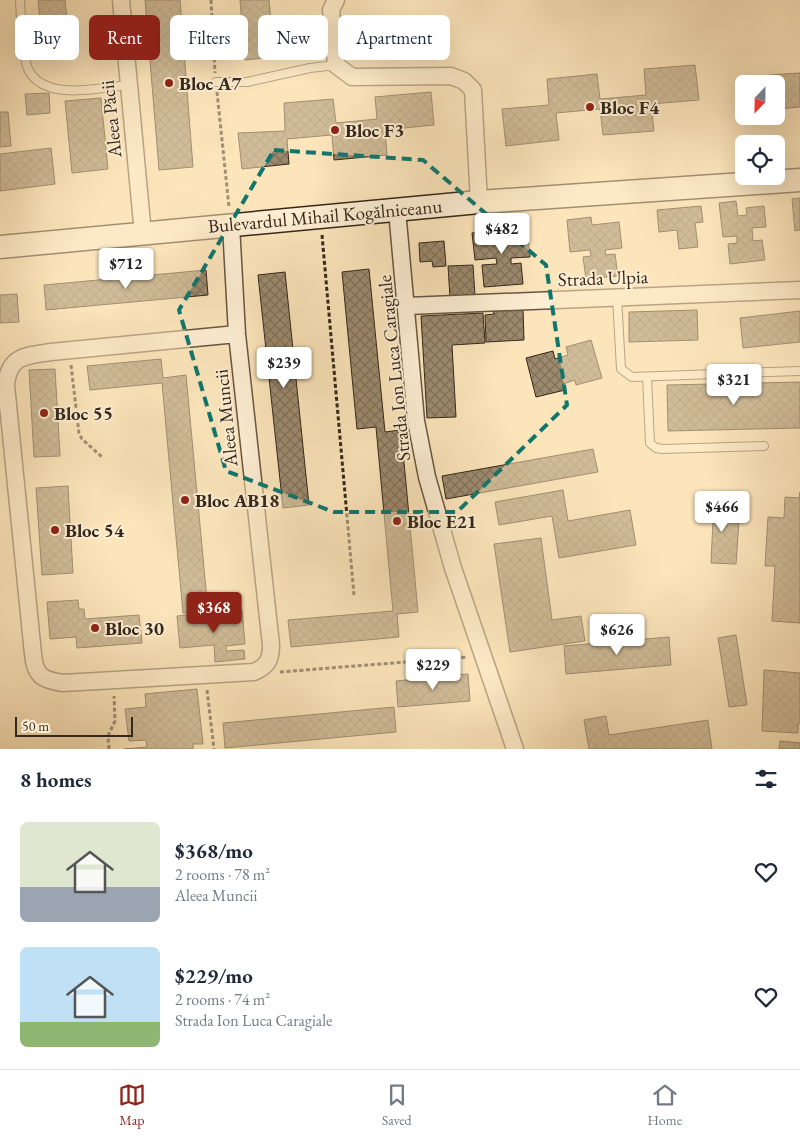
<!DOCTYPE html>
<meta charset="utf-8">
<style>
:root{--surface:#fff;--page:#f6f6f7;--text:#1f2937;--muted:#747a83;--line:#e0e1e3;--accent:#8f2418}
body{margin:0;font-family:"EB Garamond",serif;background:var(--page);color:var(--text);height:100vh;display:flex;flex-direction:column;font-size:19px;white-space:nowrap}
*{box-sizing:border-box;margin:0}
p{font-size:16px;color:var(--muted)}
.icon{flex:none;width:28px;height:28px;fill:none;stroke:currentColor;stroke-width:2;stroke-linecap:round;stroke-linejoin:round}
.map{position:relative;height:749px;overflow:hidden}
.details{display:flex;flex-direction:column;background:var(--surface);flex:1}
.details>*{flex:none}
.banner{position:absolute;left:15px;top:15px;width:500px;height:45px;display:flex;gap:10px}
.needle{width:32px;rotate:202deg}
.controls{position:absolute;left:735px;top:75px;display:grid;gap:10px}
.controls a{display:grid;place-items:center;width:50px;height:50px;border-radius:8px;background:var(--surface);box-shadow:0 5px 20px #0002;font-size:25px}
.scale{position:absolute;left:15px;bottom:12px;width:118px;box-sizing:border-box;padding-left:5px;border:2px solid #34271b;border-top:0;font-size:14px;line-height:18px;white-space:nowrap;color:#34271b;-webkit-text-stroke:4px #fdeed3;paint-order:stroke}
.price{position:absolute;translate:-50% -42px;padding:0 11px;border-radius:5px;background:#fff;color:#222;font-size:16px;line-height:32px;filter:drop-shadow(0 1px 2px #0008)}
.price::after{content:'';position:absolute;left:50%;top:30px;width:15px;height:11px;margin-left:-8px;background:inherit;clip-path:polygon(0 0,100% 0,50% 100%)}
.price.current{background:var(--accent);color:#fff}
ul{padding:0;list-style:none}
li{display:flex;align-items:center;gap:15px;height:125px;padding:0 20px}
li span{display:grid;place-items:center;flex:none;width:140px;height:100px;border-radius:8px;color:#555}
li>.icon{margin-inline-start:auto}
span .icon{width:60px;height:60px;fill:#fffc;stroke-width:1}
li b{font-size:21px}
h2{display:flex;justify-content:space-between;align-items:center;height:60px;padding:0 20px;font-size:21px}
.tag{padding:0 18px;border-radius:8px;background:var(--surface);box-shadow:0 5px 20px #0002;font-size:18px;line-height:45px}
.tag.current{background:var(--accent);color:#fff}
.menu{display:flex;justify-content:space-around;align-items:center;height:70px;border-top:1px solid var(--line);background:var(--surface);font-size:14px;color:var(--muted)}
.menu a{display:grid;justify-items:center;gap:2px}
.menu .current{color:var(--accent)}
.map>svg:first-child{display:block}
.building{fill:url(#building-cross-hatch);stroke:#34271b}
.lines{fill:none;stroke-linecap:round;stroke-linejoin:round}
.lane-casing{stroke:#665643;stroke-width:10}
.street-casing{stroke:#665643;stroke-width:19}
.secondary-casing{stroke:#34271b;stroke-width:25}
.path{stroke:#34271b;stroke-width:3;stroke-dasharray:4 2.5;stroke-linecap:butt}
.lane{stroke:#fdeed3;stroke-width:8}
.street{stroke:#fdeed3;stroke-width:16}
.secondary{stroke:#fdeed3;stroke-width:22}
.marked{fill:none;stroke:#0f766e;stroke-width:4;stroke-dasharray:10 6;stroke-linejoin:round}
.poi-dot{fill:#8f2418;stroke:#fdeed3;stroke-width:2}
.labels{text-anchor:middle;dominant-baseline:central;stroke-width:4;stroke-linejoin:round;paint-order:stroke}
.poi-label{font-size:19px;font-weight:bold;fill:#34271b;stroke:#fdeed3;text-anchor:start}
.street-label{font-size:19px;fill:#34271b;stroke:#fdeed3}
</style>
<div class="map">
<svg width="800" height="749" viewBox="0 0 800 749">
<defs>
<pattern id="building-cross-hatch" width="8" height="8" patternUnits="userSpaceOnUse" patternTransform="scale(1.25)"><rect width="8" height="8" fill="#9c8a6e"/><path d="M0 0l8 8M0 8l8-8" fill="none" stroke="#80715a"/></pattern>
</defs>
<rect width="100%" height="100%" fill="#fce5bb"/>
<filter id="stains"><feTurbulence type="fractalNoise" baseFrequency=".004" numOctaves="4"/><feColorMatrix values="0 0 0 0 .2 0 0 0 0 .09 0 0 0 0 .02 0 0 0 .5 -.17"/></filter>
<radialGradient id="worn" r=".72"><stop offset=".6" stop-color="#630" stop-opacity="0"/><stop offset="1" stop-color="#630" stop-opacity=".3"/></radialGradient>
<g class="building">
<path d="M38,0H65L70,49L43,51Z"/>
<path d="M145,0H180L193,167L159,170Z"/>
<path d="M240,0H269L274,57L245,60Z"/>
<path d="M695,65L699,100L651,104L654,131L603,135L600,109L556,113L559,140L506,146L502,109L549,105L547,79L597,74L600,99L646,95L644,69Z"/>
<path d="M800,73V107L776,109V84H769V75Z"/>
<path d="M431,92L434,125L385,130L387,155L334,160L332,135L287,139L289,164L242,169L238,133L285,131L284,103L333,99L336,123L377,119L375,97Z"/>
<path d="M49,93L50,113L27,115L25,94Z"/>
<path d="M101,98L108,169L72,173L65,101Z"/>
<path d="M0,112H8L11,146L0,147Z"/>
<path d="M51,148L55,184L0,191V154Z"/>
<path d="M800,198V230L795,231L792,199Z"/>
<path d="M736,201L738,216L747,215L746,208L764,206L766,227L752,228L753,241L762,240L765,260L730,264L728,244L737,243V236L723,237L719,203Z"/>
<path d="M701,206L703,222L695,223L698,247L679,249L677,230L659,232L657,210Z"/>
<path d="M591,217L592,225L619,222L622,248L605,250L606,255L615,254L618,276L586,279L583,257L591,256L590,250L570,252L567,220Z"/>
<path d="M527,228L530,257L511,258V264L521,263L523,284L484,287L482,265L497,264L496,258L475,260L472,233Z"/>
<path d="M444,241L446,266L433,267L432,261L420,262L419,243Z"/>
<path d="M473,265L475,296L450,298L448,266Z"/>
<path d="M369,269L385,432L401,430L418,612L397,614L399,637L291,647L288,620L393,611L376,427L357,429L342,272Z"/>
<path d="M206,270L208,295L46,310L44,285Z"/>
<path d="M285,272L309,505L283,508L258,275Z"/>
<path d="M17,294L19,322L0,323V295Z"/>
<path d="M523,309L524,340L486,342L485,315L494,314L493,310Z"/>
<path d="M697,310L698,340L629,342V312Z"/>
<path d="M800,311V342L743,348L740,318Z"/>
<path d="M483,313L485,343L452,345L456,417L427,418L421,316Z"/>
<path d="M591,340L602,378L576,385L575,380L563,384L565,390L536,397L526,358L553,351L555,359L568,355L566,347Z"/>
<path d="M161,359L163,378L186,375L208,611L183,613L162,383L90,390L87,366Z"/>
<path d="M55,369L60,456L34,457L29,370Z"/>
<path d="M800,382V428L668,431L667,385Z"/>
<path d="M593,449L598,472L446,499L442,476Z"/>
<path d="M68,486L73,573L42,575L36,488Z"/>
<path d="M563,490L568,521L630,510L636,545L559,558L552,516L499,525L495,502Z"/>
<path d="M800,492V623L772,621L775,566H765L768,517L784,518L785,497L799,498Z"/>
<path d="M704,501L728,502L727,520L739,521L736,564L711,563L713,520H703Z"/>
<path d="M541,538L552,620L581,616L585,641L510,652L494,544Z"/>
<path d="M78,600L79,609H84L85,619L139,615L142,643L77,648L76,637L50,639L47,602Z"/>
<path d="M242,610L245,644L226,646V651L244,650L245,659L215,662L214,645L180,648L177,616L194,614V619L219,617V611Z"/>
<path d="M736,635L747,705L729,707L718,638Z"/>
<path d="M669,637L671,665L566,674L564,646Z"/>
<path d="M764,670L800,673V724H798V733L762,731Z"/>
<path d="M468,674L470,701L398,707L396,681Z"/>
<path d="M197,689L203,744H193V749H124L147,747L146,740L129,741L125,709L146,707L145,694Z"/>
<path d="M394,707L396,732L225,748L223,723Z"/>
<path d="M606,716L609,735L708,720L712,749H589L584,720Z"/>
<path d="M780,741L800,743V749H779Z"/>
</g>
<g class="lines">
<defs>
<g id="lane">
<path d="M20,0C21,16 22,55 28,69C44,102 99,88 128,85"/>
<path d="M216,82H247L310,68L336,65"/>
<path d="M617,297L621,369L632,377L800,371"/>
<path d="M647,377L650,443L656,448L663,449L764,446"/>
</g>
<g id="street">
<path d="M121,0L143,234"/>
<path d="M336,0L331,10L336,65L352,77L451,76L464,81L473,90L479,202"/>
<path d="M397,210L416,421L427,477L453,568L515,749"/>
<path d="M231,225L237,334L271,645C271,659 268,666 254,672L63,683C42,680 35,676 33,654L6,385C9,355 26,356 51,352L237,334"/>
<path d="M407,306L800,290"/>
</g>
<path id="secondary" d="M0,247L479,202L800,180"/>
</defs>
<use href="#lane" class="lane-casing"/>
<use href="#street" class="street-casing"/>
<use href="#secondary" class="secondary-casing"/>
<g class="path">
<path d="M211,0L215,73"/>
<path d="M217,92L229,207"/>
<path d="M322,235L354,595"/>
<path d="M71,365L79,433L82,439L102,457"/>
<path d="M280,672L468,657"/>
<path d="M207,690L214,749"/>
<path d="M109,749L108,736L115,721L114,696"/>
</g>
<use href="#lane" class="lane"/>
<use href="#street" class="street"/>
<use href="#secondary" class="secondary"/>
</g>
<path d="M0 0H800V749H0ZM274,150L423,160L546,265L567,405L457,512H334L226,471L179,310Z" fill="#fce5bb" fill-opacity=".55" fill-rule="evenodd"/>
<path class="marked" d="M274,150L423,160L546,265L567,405L457,512H334L226,471L179,310Z"/>
<g class="poi-dot">
<circle cx="169" cy="83" r="5"/>
<circle cx="590" cy="107" r="5"/>
<circle cx="335" cy="130" r="5"/>
<circle cx="44" cy="413" r="5"/>
<circle cx="185" cy="500" r="5"/>
<circle cx="397" cy="521" r="5"/>
<circle cx="55" cy="530" r="5"/>
<circle cx="95" cy="628" r="5"/>
</g>
<g class="labels">
<g class="poi-label">
<text x="179" y="83">Bloc A7</text>
<text x="600" y="107">Bloc F4</text>
<text x="345" y="130">Bloc F3</text>
<text x="54" y="413">Bloc 55</text>
<text x="195" y="500">Bloc AB18</text>
<text x="407" y="521">Bloc E21</text>
<text x="65" y="530">Bloc 54</text>
<text x="105" y="628">Bloc 30</text>
</g>
<g class="street-label">
<text transform="translate(111 119) rotate(-96)">Aleea Păcii</text>
<text transform="translate(325 216) rotate(-5)">Bulevardul Mihail Kogălniceanu</text>
<text transform="translate(603 278) rotate(-2)">Strada Ulpia</text>
<text transform="translate(394 368) rotate(-96)">Strada Ion Luca Caragiale</text>
<text transform="translate(226 418) rotate(-96)">Aleea Muncii</text>
</g>
</g>
<rect width="100%" height="100%" filter="url(#stains)"/>
<rect width="100%" height="100%" fill="url(#worn)"/>
</svg>
<div class="controls">
<a><svg class="needle" viewBox="-14 -14 28 28"><path d="M0-13l5 13h-10z" fill="#e53935"/><path d="M0 13l5-13h-10z" fill="#747a83"/></svg></a>
<a><svg class="icon" aria-label="locate" viewBox="0 0 24 24"><circle cx="12" cy="12" r="6"/><path d="M12 2v4M12 18v4M2 12h4M18 12h4"/></svg></a>
</div>
<div class="scale">50 m</div>
<b class="price" style="left:502px;top:255px">$482</b>
<b class="price" style="left:126px;top:290px">$712</b>
<b class="price" style="left:284px;top:389px">$239</b>
<b class="price" style="left:734px;top:406px">$321</b>
<b class="price" style="left:722px;top:533px">$466</b>
<b class="price current" style="left:214px;top:634px">$368</b>
<b class="price" style="left:617px;top:656px">$626</b>
<b class="price" style="left:433px;top:691px">$229</b>
<div class="banner">
<a class="tag">Buy</a>
<a class="tag current">Rent</a>
<a class="tag">Filters</a>
<a class="tag">New</a>
<a class="tag">Apartment</a>
</div>
</div>
<section class="details">
<h2>8 homes<svg class="icon" aria-label="filters" viewBox="0 0 24 24"><path d="M4 7h16M4 17h16"/><circle cx="9" cy="7" r="2"/><circle cx="15" cy="17" r="2"/></svg></h2>
<ul>
<li><span style="background:linear-gradient(#dfe7d0 65%,#9aa5b1 0)"><svg class="icon" aria-label="home" viewBox="0 0 24 24"><path d="M3 11l9-7 9 7M6 9v11h12V9"/></svg></span><div><b>$368/mo</b><p>2 rooms · 78 m²</p><p>Aleea Muncii</p></div><svg class="icon" aria-label="heart" viewBox="0 0 24 24"><path d="M12 20l-8-8c-3-5 5-10 8-4 3-6 11-1 8 4z"/></svg></li>
<li><span style="background:linear-gradient(#bfe0f5 75%,#8fb573 0)"><svg class="icon" aria-label="home" viewBox="0 0 24 24"><path d="M3 11l9-7 9 7M6 9v11h12V9"/></svg></span><div><b>$229/mo</b><p>2 rooms · 74 m²</p><p>Strada Ion Luca Caragiale</p></div><svg class="icon" aria-label="heart" viewBox="0 0 24 24"><path d="M12 20l-8-8c-3-5 5-10 8-4 3-6 11-1 8 4z"/></svg></li>
</ul>
</section>
<nav class="menu">
<a class="current"><svg class="icon" aria-label="map" viewBox="0 0 24 24"><path d="M3 6l6-2 6 2 6-2v14l-6 2-6-2-6 2zM9 4v14M15 6v14"/></svg>Map</a>
<a><svg class="icon" aria-label="saved" viewBox="0 0 24 24"><path d="M7 4h10v16l-5-4-5 4z"/></svg>Saved</a>
<a><svg class="icon" aria-label="home" viewBox="0 0 24 24"><path d="M3 11l9-7 9 7M6 9v11h12V9"/></svg>Home</a>
</nav>
